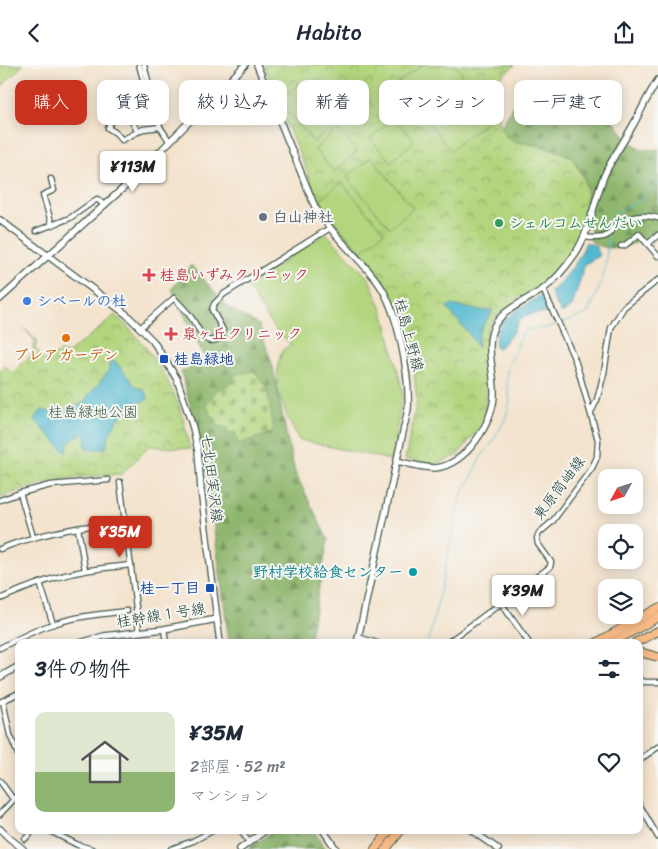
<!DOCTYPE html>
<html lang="ja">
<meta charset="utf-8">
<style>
:root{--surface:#fff;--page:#f6f6f7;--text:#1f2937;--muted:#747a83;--accent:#c8321e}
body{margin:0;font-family:Sriracha,"Klee One",sans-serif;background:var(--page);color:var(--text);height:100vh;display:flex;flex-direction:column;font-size:19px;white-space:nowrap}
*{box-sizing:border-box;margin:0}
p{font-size:16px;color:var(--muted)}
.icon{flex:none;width:28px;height:28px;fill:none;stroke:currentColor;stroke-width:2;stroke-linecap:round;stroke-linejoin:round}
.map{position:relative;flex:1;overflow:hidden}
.sheet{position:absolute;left:15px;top:574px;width:628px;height:195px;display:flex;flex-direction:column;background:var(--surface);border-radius:10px;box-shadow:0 2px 12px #0003}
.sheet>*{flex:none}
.banner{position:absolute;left:15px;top:15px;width:629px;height:45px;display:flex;gap:10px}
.needle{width:32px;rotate:230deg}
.buttons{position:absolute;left:598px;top:404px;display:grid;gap:10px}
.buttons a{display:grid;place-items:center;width:45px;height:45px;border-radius:10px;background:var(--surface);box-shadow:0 2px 12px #0003;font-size:25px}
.price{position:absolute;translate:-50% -42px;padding:0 11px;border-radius:5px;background:#fff;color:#222;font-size:16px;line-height:32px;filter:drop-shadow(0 1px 2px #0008)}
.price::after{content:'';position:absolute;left:50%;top:30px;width:15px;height:11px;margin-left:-8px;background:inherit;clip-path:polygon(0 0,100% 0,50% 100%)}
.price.selected{background:var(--accent);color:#fff}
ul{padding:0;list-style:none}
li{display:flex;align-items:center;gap:15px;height:125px;padding:0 20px}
li span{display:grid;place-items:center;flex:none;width:140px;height:100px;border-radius:10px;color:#555}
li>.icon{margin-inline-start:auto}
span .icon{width:60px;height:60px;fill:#fffc;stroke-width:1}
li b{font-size:21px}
h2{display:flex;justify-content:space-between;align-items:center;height:60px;padding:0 20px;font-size:21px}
.tag{padding:0 18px;border-radius:10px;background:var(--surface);box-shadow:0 2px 12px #0003;font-size:18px;line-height:45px}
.tag.selected{background:var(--accent);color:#fff}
header{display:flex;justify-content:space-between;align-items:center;height:65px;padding:0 20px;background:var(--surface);font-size:22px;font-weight:600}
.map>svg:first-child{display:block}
.forest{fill:url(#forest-firs);stroke:#567a50}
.cemetery{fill:url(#cemetery-stones);stroke:#698959}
.park{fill:url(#park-crowns);stroke:#698959}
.pitch{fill:#b3d57e;stroke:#698959}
.water{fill:#51b8cf;stroke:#387a82}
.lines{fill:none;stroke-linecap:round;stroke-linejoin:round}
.stream{stroke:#51b8cf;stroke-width:1}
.minor-casing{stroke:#3f564b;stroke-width:7}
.tertiary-casing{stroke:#3f564b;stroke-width:8}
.motorway-casing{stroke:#3f564b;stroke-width:10}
.minor{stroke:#fff;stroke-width:4.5}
.tertiary{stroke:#fff;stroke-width:5.5}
.motorway{stroke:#f9bc89;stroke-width:8}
.worship-dot{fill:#6b7280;stroke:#f6f6f2;stroke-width:2}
.leisure-dot{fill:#2e9e5b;stroke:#f6f6f2;stroke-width:2}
.health-dot{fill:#e0444e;stroke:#f6f6f2;stroke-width:2}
.shop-dot{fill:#3f7fe0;stroke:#f6f6f2;stroke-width:2}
.food-dot{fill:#e8710a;stroke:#f6f6f2;stroke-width:2}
.transit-dot{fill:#1a4fb4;stroke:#f6f6f2;stroke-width:2}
.culture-dot{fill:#0f9aa8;stroke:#f6f6f2;stroke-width:2}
.labels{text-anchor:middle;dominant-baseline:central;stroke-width:4;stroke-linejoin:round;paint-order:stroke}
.worship-label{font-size:15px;font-weight:bold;fill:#5b616d;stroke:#f6f6f2;text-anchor:start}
.leisure-label{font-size:15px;font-weight:bold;fill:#27864d;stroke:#f6f6f2;text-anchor:start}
.health-label{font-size:15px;font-weight:bold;fill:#be3a42;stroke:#f6f6f2;text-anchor:start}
.shop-label{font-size:15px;font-weight:bold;fill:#366cbe;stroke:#f6f6f2;text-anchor:start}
.street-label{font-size:15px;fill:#1f3d34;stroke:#f6f6f2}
.food-label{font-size:15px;font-weight:bold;fill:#c56008;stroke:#f6f6f2}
.transit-label{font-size:15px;font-weight:bold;fill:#164399;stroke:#f6f6f2;text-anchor:start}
.park-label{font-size:15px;fill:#3d5b43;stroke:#f6f6f2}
.culture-label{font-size:15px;font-weight:bold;fill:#0d838f;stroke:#f6f6f2;text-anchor:end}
</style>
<header><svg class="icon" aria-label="back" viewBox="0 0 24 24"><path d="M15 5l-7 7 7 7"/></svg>Habito<svg class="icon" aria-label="share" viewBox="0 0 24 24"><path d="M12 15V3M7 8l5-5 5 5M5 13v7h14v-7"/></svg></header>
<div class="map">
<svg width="658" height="784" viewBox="0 0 658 784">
<defs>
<pattern id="forest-firs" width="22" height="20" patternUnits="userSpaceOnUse" patternTransform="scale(1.25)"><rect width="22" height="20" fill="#8eb66d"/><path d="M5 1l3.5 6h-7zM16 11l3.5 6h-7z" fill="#73955a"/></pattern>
<pattern id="cemetery-stones" width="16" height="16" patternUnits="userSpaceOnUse" patternTransform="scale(1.25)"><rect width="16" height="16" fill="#b3d57e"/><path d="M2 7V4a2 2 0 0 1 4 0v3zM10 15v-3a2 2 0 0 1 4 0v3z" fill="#91ae68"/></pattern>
<pattern id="park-crowns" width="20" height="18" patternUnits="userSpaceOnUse" patternTransform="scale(1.25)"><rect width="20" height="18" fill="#b3d57e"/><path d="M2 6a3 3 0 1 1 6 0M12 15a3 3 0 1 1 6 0" fill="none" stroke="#91ae68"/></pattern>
</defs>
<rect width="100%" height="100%" fill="#f6f6f2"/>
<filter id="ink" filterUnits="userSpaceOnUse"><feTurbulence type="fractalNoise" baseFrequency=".02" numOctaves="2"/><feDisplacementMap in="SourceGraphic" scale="10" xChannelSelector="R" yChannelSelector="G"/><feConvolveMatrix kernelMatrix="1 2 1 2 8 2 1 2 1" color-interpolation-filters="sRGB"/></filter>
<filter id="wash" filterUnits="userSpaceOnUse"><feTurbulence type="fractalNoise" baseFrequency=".0096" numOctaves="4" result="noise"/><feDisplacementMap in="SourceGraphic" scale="20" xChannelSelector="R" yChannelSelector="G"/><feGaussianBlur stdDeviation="1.12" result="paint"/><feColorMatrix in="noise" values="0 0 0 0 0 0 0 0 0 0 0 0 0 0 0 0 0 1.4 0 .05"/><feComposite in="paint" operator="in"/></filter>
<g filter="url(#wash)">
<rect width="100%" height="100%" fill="#f4e3cd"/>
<g class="forest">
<path d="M532,38L602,39C611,52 625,75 638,82C644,86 652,85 658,84V168L655,171C633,178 611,191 591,176V167L586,143L588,125L586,117L584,111L572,92L545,81L516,77L507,72L501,62L513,40Z"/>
<path d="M191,200L229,243L259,260L273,302L288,378L295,407L328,475L309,577H229L205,394L181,307L206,296L172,224Z"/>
<path d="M275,765H313L326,784H248Z"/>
</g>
<path class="cemetery" d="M254,306L267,323L274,367L238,379L235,367L228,369L227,363L216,361L206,340L217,325L233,317V310Z"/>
<g class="park">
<path d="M264,0H515L491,20V32L499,52L501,62L507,72L516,77L547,82L572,92L586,117V143L580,171L563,197L537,224L520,232L498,250L488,262L485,284L487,316L484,357L457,391L435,399L424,398L405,394L417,336L413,295L401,251L382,213L366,194L320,143L306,104L279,42Z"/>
<path d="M115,250C142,274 164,304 178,338C184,353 186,369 190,384L149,381L122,409L78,412L44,418L0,432V305L5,301L12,308L34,287C32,284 33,280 36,277L24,263L38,277L35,283L45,295L49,296L53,291L60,287L66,289L99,264Z"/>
</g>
<g class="pitch">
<path d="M0,0H23L0,23Z"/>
<path d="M422,0H455L494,51L450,85L398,18Z"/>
<path d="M302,16L338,57L314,77L279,36Z"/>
<path d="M394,53L414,76L391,97L370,74Z"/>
<path d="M338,64L357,87L334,107L315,84Z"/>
<path d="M371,92L413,143L390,163L347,112Z"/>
<path d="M341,117L384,167L361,187L318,137Z"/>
<path d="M326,168L369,214L384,249L403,327L391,395L299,375L288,354L277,322L278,300L282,286L291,279L274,263L247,221Z"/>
</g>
<g class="water">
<path d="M586,177L596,181L599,191L585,199L572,242L564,247H561L558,241L556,240L551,227C567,212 578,197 586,177Z"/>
<path d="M540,231L544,232L549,242L546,248L530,249L520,255L511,270L498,284L495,282C495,278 495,273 496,270C501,251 525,241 540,231Z"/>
<path d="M451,240C465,242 479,247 492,245V248C483,260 476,268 478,283L469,269L448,244L447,242Z"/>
<path d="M115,296L137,323H142L149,333C143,337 136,339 131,342C116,351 109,367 106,383L89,385L86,383L85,372L82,369C73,373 68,377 66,388L34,354L42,345L50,347H62L77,341L85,337L87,332L96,322L109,305V299Z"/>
</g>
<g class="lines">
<g class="stream">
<path d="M607,169C607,162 608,155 613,149C629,141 650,134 658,117"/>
<path d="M560,259L588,248L602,215L605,204L607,186V173"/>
<path d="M428,578L436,545L458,442L463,426L471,414L480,393L491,379L505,355L510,336L507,319V304L522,270L525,266L530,264L545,263L556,260"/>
</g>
</g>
</g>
<g filter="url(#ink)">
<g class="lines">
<defs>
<g id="minor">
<path d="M139,0L147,28L151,27"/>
<path d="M144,0L160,62L170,77"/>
<path d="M138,67L125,45L118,42L108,63L116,68L122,75L143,64L160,62"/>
<path d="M51,114L54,125L43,130L52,160"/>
<path d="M36,166L70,153L97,134L104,140"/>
<path d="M584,172C591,173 602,174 608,170C611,167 612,163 616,160C626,151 645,149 658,153"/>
<path d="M648,179L658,170"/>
<path d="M621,181H624L639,169L658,191"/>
<path d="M140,263L174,233C179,239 185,244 190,251C195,257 198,265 203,271C210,280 223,275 223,265L212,245L214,239L224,229L330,163"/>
<path d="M591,347L597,335L604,308L611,263L624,242L658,215"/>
<path d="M120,417L139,566"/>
<path d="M20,428L33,472"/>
<path d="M0,435L20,428L51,420L108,415"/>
<path d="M78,463L85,505"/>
<path d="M0,484C37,469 75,462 115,458"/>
<path d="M40,518L53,559"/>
<path d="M0,534C27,522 55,511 84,506C100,503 115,502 131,500"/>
<path d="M501,538L529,578"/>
<path d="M164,564L166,578"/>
<path d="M358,572L377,578"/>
<path d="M447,578L550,502L551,497L538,479L537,473L539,468L552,457L592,403L597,392L598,375L580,311L575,295L543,224"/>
<path d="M0,583C17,574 35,565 53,559C77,551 102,549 127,546"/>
<path d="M639,614L644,617H658"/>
<path d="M3,636L10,670L19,692"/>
<path d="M0,637L19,628"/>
<path d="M639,695L658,682"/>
<path d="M0,716L13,734"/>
<path d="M639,739L658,772"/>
<path d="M0,749L19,729"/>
<path d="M48,765L78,780L92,784"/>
<path d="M240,765L249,777"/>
<path d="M25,774L34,765"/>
<path d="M171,784L193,776L214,765"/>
</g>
<g id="tertiary">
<path d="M257,0L315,142C320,150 325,157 331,164C346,183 365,199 379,219C398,246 410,311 408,344L357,578"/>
<path d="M0,155L126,249L153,276L177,314L193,363L198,386L201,425L220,578"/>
<path d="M0,234L130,117L187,59L245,0"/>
<path d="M397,396C409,399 422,403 435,403C465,401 494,357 494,329C495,306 483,278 496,258C506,243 527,235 542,225C555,216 566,202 575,189C590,166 594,136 604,111C612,93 623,78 632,62C641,46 648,30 658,15"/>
<path d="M80,578L104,571L164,564L217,554"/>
<path d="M0,612L19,601"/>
<path d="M0,764L8,772L23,784"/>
<path d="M323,765L336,784"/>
<path d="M471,765L498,784"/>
<path d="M240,784L266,765"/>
</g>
<g id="motorway">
<path d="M596,578L658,543"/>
<path d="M612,578L658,552"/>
<path d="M635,578L658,566"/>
<path d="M639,587L658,592"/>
<path d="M375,784L390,765"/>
<path d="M386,784L401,765"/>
</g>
</defs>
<use href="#minor" class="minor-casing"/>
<use href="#tertiary" class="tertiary-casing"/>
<use href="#motorway" class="motorway-casing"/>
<use href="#minor" class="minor"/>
<use href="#tertiary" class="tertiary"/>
<use href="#motorway" class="motorway"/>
</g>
</g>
<circle class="worship-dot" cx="263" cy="152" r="5"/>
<circle class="leisure-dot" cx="499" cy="158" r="5"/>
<g class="health-dot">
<path d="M146.5 202.5h5v5h5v5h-5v5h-5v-5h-5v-5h5z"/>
<path d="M168.5 261.5h5v5h5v5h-5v5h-5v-5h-5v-5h5z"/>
</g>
<circle class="shop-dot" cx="27" cy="236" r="5"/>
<circle class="food-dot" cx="66" cy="273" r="5"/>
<g class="transit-dot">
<rect x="159" y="289" width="10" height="10" rx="2.5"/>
<rect x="205" y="518" width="10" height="10" rx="2.5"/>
</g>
<circle class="culture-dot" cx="413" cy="507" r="5"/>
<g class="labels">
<g class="worship-label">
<text x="273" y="152">白山神社</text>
</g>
<g class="leisure-label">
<text x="509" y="158">シェルコムせんだい</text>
</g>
<g class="health-label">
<text x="160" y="210">桂島いずみクリニック</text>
<text x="182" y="269">泉ヶ丘クリニック</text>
</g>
<g class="shop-label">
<text x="37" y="236">シベールの杜</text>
</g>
<g class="street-label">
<text transform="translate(409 270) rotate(75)">桂島上野線</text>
<text transform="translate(212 413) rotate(83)">七北田実沢線</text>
<text transform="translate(559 423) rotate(-53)">東原筒岫線</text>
<text transform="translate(161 550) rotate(-9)">桂幹線１号線</text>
</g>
<g class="food-label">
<text x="66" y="290">ブレアガーデン</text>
</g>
<g class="transit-label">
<text x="174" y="294">桂島緑地</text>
<text x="200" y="523" text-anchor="end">桂一丁目</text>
</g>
<g class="park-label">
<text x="93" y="347">桂島緑地公園</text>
</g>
<g class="culture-label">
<text x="403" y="507">野村学校給食センター</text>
</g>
</g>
</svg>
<div class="buttons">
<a><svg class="needle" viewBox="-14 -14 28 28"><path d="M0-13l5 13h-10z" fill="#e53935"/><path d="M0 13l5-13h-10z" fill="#747a83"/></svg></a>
<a><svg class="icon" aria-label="locate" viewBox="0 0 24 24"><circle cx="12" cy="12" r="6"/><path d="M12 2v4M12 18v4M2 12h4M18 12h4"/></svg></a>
<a><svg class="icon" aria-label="layers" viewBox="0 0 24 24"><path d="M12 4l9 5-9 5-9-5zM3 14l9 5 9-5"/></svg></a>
</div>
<b class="price" style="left:133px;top:128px">¥113M</b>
<b class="price selected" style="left:120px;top:493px">¥35M</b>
<b class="price" style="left:523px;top:552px">¥39M</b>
<div class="banner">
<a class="tag selected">購入</a>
<a class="tag">賃貸</a>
<a class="tag">絞り込み</a>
<a class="tag">新着</a>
<a class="tag">マンション</a>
<a class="tag">一戸建て</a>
</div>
<section class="sheet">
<h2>3件の物件<svg class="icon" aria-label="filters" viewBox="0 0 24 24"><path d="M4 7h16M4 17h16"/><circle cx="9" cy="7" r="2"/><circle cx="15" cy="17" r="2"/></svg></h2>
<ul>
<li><span style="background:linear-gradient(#dfe7d0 60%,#8fb573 0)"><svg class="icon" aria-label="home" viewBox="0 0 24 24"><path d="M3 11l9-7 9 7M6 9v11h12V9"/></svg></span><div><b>¥35M</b><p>2部屋 · 52 m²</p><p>マンション</p></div><svg class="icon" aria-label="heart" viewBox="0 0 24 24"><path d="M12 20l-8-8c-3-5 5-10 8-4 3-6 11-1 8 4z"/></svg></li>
</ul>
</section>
</div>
